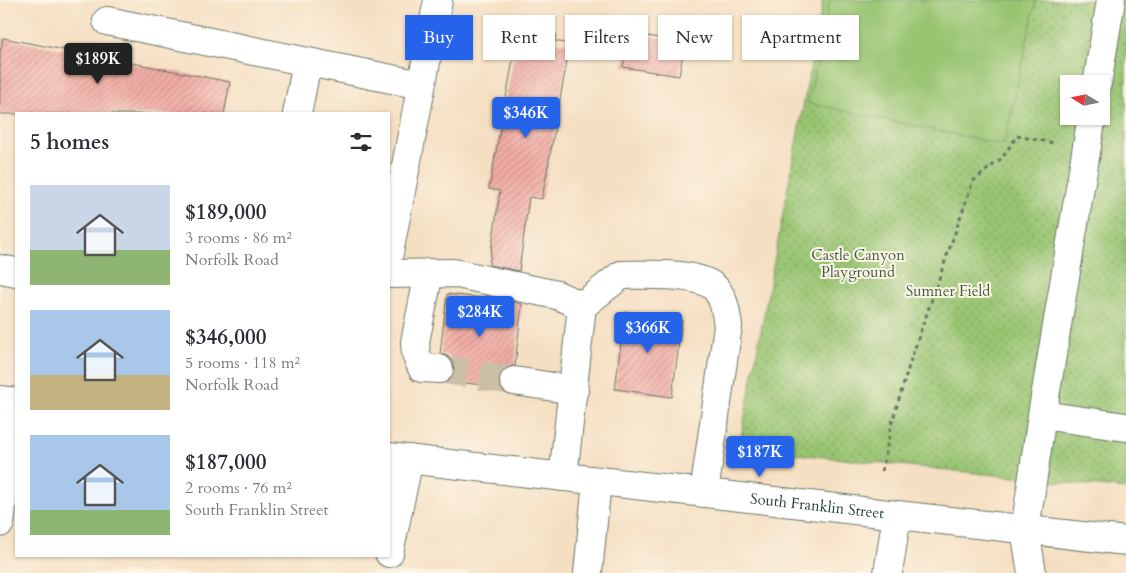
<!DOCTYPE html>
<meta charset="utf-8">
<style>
:root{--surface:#fff;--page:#f2f2f3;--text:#2b2b33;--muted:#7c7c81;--accent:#2563eb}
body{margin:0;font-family:Cardo,serif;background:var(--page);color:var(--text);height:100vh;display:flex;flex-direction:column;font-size:19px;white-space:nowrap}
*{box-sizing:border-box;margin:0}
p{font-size:16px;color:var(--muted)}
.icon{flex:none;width:28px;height:28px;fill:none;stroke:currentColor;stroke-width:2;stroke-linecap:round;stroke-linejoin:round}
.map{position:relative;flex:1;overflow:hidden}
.drawer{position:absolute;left:15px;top:112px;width:375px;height:445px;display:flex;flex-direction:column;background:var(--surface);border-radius:0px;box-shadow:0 1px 4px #0004}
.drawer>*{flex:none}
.banner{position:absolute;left:405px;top:15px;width:475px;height:45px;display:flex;gap:10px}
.needle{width:32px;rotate:280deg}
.controls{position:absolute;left:1060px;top:75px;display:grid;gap:10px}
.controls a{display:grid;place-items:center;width:50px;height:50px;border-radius:0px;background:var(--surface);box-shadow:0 1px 4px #0004;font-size:25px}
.price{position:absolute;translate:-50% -42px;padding:0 11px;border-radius:5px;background:var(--accent);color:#fff;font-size:16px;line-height:32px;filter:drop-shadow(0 1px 2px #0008)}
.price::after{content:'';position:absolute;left:50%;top:30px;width:15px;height:11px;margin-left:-8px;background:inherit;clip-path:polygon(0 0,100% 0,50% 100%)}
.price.active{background:#222;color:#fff}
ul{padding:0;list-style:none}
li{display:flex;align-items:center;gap:15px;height:125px;padding:0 15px}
li span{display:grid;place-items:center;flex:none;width:140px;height:100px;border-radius:0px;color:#555}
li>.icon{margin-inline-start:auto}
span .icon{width:60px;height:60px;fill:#fffc;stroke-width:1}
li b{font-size:21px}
h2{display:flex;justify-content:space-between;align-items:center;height:60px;padding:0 15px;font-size:21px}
.chip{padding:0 18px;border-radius:0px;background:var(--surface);box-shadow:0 1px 4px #0004;font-size:18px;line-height:45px}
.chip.active{background:var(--accent);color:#fff}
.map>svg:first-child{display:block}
.park{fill:url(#park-dots);stroke:#5c8153;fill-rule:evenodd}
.pitch{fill:#99c572;stroke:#5c8153}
.building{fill:url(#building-hatch)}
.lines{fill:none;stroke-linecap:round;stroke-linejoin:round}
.minor-tunnel{stroke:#cabfa6;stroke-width:28;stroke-dasharray:28 14;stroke-linecap:butt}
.minor-casing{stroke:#6a7666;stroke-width:30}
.major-casing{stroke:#6a7666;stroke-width:30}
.path{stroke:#6a7666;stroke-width:3;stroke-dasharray:4 4;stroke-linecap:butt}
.minor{stroke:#fff;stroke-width:28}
.major{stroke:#fff;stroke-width:28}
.labels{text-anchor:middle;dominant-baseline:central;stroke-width:4;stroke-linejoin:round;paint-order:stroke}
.park-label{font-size:15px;fill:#3e5f44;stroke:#fcf5e5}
.street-label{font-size:15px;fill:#1f3d34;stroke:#fcf5e5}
</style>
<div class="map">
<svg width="1126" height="573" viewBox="0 0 1126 573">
<defs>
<pattern id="park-dots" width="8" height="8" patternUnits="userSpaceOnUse" patternTransform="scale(1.25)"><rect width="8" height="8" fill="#99c572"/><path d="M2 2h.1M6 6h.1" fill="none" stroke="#7ca15e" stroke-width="1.8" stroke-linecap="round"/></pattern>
<pattern id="building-hatch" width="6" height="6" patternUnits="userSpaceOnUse" patternTransform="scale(1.25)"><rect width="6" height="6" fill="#f3ada6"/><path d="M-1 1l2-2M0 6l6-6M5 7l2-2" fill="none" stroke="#c48e88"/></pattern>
</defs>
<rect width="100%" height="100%" fill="#fcf5e5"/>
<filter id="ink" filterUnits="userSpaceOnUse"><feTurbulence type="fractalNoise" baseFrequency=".02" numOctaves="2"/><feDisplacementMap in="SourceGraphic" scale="10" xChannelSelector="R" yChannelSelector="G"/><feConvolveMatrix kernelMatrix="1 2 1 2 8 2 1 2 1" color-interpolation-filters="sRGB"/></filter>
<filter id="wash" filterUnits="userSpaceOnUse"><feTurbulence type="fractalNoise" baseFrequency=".0096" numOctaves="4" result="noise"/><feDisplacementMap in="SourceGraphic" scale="20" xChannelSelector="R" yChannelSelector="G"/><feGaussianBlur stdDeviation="1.12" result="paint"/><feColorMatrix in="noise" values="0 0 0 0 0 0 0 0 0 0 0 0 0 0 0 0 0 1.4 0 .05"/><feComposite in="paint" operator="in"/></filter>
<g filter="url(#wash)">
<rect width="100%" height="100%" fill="#f5dfc2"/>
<path class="park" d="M823,0H1126V489L739,448ZM1069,84H1101V116H1069Z"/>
<path class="pitch" d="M830,0H1036L1004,145L808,103Z"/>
<g id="blocks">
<g class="building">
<path d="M527,29L556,34L555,41L570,44L542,199L529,197L519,271L489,265L500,191L489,189L518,33L526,34Z"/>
<path d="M628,33L685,42L679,76L623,67Z"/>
<path d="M3,38L230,82L224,114H0V54Z"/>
<path d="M447,294L484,298L485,296L522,304L515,366L508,367L502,372L499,379L500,387L448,381L454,370L453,362L448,356L440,354Z"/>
<path d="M625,312L682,320L672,397L615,389Z"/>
</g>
</g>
</g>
<g filter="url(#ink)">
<use href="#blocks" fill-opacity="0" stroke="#6a7666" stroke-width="1"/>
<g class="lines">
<path class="minor-tunnel" d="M439,369L514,381"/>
<defs>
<g id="minor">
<path d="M107,21L421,85"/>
<path d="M1097,84L1111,0"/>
<path d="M297,114L307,63"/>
<path d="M1092,116L1042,415L1126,427"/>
<path d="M389,253L438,0"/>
<path d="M0,269L16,272"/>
<path d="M429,273L415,342L416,354L422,368L439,369"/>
<path d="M389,274L453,273L557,295L582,306L563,477"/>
<path d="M582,306L621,275C645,275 700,271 716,289C725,300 726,313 728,326L704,493"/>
<path d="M514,381L574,390"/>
<path d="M0,523L15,402"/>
<path d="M389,553L409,459"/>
<path d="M588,573L597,481"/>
<path d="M888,573L897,515"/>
<path d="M1032,573L1025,530L1042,415"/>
</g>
<g id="major">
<path d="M0,400L16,402"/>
<path id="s1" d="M389,457L1126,541"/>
</g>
</defs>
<use href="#minor" class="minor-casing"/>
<use href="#major" class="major-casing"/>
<path class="path" d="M882,471L891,426L911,359L973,181L1002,158L1017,136L1054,143"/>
<use href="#minor" class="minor"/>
<use href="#major" class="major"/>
</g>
</g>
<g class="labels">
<g class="park-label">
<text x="858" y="255">Castle Canyon<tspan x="858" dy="17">Playground</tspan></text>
<text x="948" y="291">Sumner Field</text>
</g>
<g class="street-label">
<text stroke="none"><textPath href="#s1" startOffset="431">South Franklin Street</textPath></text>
</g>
</g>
</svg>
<div class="controls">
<a><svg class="needle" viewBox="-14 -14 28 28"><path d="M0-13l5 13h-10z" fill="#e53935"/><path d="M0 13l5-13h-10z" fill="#7c7c81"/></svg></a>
</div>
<b class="price active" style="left:98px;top:85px">$189K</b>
<b class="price" style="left:526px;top:139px">$346K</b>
<b class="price" style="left:480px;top:338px">$284K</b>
<b class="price" style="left:648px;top:354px">$366K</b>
<b class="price" style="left:760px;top:478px">$187K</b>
<div class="banner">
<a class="chip active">Buy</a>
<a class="chip">Rent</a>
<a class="chip">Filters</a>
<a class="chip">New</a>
<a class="chip">Apartment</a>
</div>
<section class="drawer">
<h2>5 homes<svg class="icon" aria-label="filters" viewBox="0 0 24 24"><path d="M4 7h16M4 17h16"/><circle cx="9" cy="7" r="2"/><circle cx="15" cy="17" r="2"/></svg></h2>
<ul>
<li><span style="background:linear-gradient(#c9d6e8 65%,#8fb573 0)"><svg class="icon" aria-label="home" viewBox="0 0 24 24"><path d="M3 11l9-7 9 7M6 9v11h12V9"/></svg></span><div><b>$189,000</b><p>3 rooms · 86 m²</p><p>Norfolk Road</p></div></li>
<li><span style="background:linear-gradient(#a9c7e8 65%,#c2b280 0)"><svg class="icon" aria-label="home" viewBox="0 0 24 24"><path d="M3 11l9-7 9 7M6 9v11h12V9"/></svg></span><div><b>$346,000</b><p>5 rooms · 118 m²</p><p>Norfolk Road</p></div></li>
<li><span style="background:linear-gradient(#a9c7e8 75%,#8fb573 0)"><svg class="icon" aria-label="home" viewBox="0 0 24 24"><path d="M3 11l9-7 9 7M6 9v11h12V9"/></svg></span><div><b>$187,000</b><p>2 rooms · 76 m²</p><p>South Franklin Street</p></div></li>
</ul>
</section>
</div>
